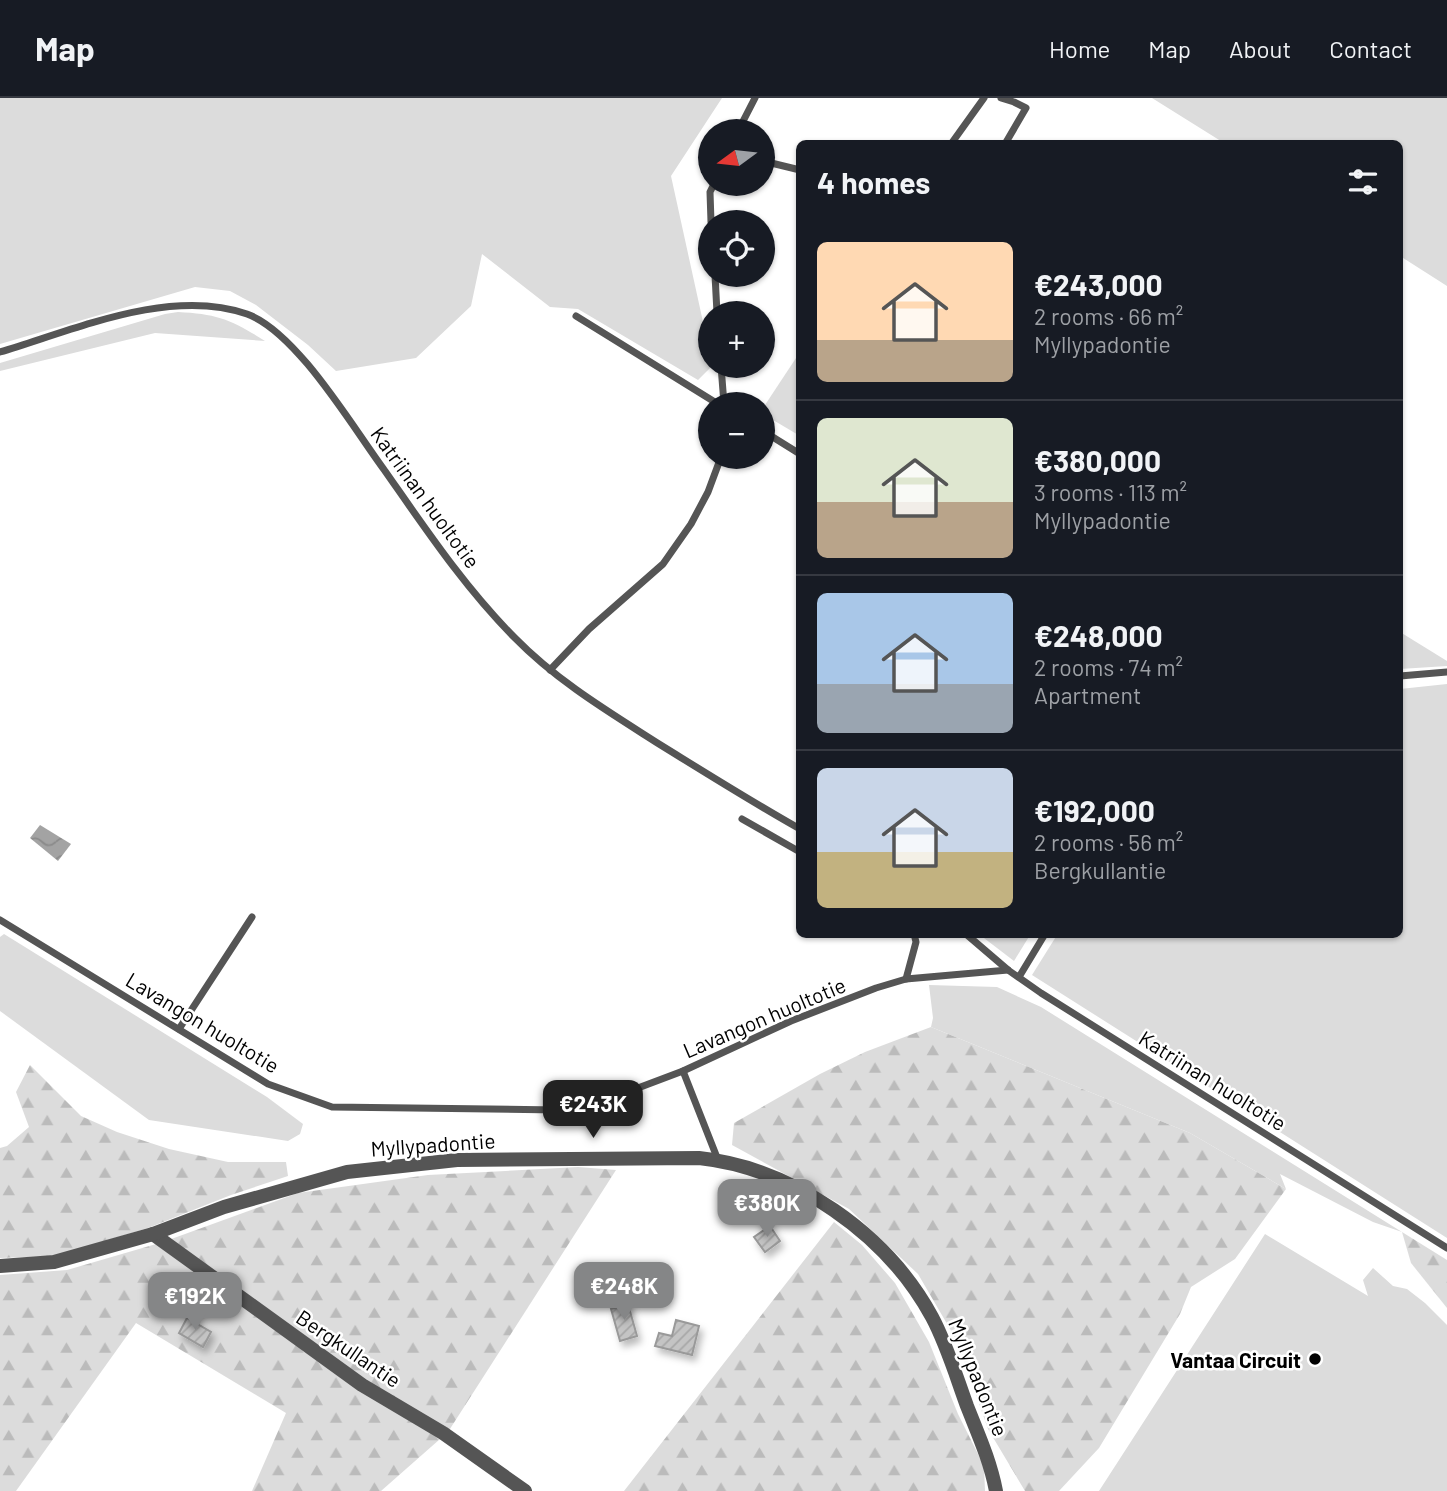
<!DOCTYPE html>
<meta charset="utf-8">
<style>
:root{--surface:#171b24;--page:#20242c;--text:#f1f3f6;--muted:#9ea1a6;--line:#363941;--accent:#858687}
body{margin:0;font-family:Barlow,sans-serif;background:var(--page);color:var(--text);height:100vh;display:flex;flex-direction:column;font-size:26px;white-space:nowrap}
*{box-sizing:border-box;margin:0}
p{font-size:23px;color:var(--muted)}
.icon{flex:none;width:38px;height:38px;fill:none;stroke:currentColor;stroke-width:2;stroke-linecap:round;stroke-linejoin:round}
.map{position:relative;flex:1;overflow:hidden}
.details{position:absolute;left:796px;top:42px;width:607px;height:798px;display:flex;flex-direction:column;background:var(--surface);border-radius:10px;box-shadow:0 2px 5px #0004}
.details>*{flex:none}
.needle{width:46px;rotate:255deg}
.tools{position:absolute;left:698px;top:21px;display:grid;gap:14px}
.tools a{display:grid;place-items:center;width:77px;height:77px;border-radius:50%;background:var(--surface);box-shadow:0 2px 5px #0004;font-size:35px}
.price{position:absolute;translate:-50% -60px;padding:0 16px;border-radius:14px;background:var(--accent);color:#fff;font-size:23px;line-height:46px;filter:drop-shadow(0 2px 4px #0008)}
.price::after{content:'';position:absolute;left:50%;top:42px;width:21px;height:16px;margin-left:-10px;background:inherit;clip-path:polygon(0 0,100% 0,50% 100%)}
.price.on{background:#222;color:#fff}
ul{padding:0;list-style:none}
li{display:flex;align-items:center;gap:21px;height:175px;padding:0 21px}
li+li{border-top:2px solid var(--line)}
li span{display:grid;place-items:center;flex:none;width:196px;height:140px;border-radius:10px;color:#555}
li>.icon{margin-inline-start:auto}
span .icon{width:84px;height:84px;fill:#fffc;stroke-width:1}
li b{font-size:30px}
h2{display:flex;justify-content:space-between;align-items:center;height:84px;padding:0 21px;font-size:30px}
header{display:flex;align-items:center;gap:42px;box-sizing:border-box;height:98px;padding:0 35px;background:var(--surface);border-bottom:2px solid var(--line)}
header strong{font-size:33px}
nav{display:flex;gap:38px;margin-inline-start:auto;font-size:24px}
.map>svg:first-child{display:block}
.grass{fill:#dcdcdc}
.forest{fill:url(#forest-firs)}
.water{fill:url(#water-waves)}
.building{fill:url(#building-hatch);stroke:#999;stroke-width:2;filter:url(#shadow)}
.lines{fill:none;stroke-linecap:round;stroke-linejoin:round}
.lane{stroke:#555;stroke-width:7}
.street{stroke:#555;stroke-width:14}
.poi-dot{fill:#000;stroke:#fff;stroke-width:2.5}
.labels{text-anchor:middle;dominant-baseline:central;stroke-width:5;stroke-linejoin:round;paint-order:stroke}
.street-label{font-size:21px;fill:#000;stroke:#fff}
.poi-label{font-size:21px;font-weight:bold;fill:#000;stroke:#fff;text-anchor:end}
</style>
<header>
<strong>Map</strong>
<nav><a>Home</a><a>Map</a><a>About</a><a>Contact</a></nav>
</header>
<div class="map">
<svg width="1447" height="1393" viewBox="0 0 1447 1393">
<defs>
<pattern id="forest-firs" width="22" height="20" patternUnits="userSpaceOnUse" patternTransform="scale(1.75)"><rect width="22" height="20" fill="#dcdcdc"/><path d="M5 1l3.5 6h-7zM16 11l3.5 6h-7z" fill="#bbb"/></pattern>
<pattern id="water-waves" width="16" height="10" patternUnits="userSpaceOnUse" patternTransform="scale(1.75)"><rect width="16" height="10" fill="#a3a3a3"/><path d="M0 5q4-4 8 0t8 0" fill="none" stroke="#8b8b8b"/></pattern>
<pattern id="building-hatch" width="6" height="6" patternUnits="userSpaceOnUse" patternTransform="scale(1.75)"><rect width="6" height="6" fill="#c4c4c4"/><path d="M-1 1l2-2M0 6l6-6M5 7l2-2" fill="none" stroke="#a7a7a7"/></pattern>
<filter id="shadow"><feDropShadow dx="3.5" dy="5.5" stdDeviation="3.5" flood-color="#0004"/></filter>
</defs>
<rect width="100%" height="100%" fill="#fff"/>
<g class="grass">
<path d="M0,0H722L671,78L705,233L710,270L698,282L578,211L550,209L482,156L471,208L416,260L336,273L308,247L256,207L230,193L195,189L0,246Z"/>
<path d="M1152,0H1447V188L1400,158V46L1224,45Z"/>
<path d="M178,214C218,216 232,222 265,243L155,235L0,273V265L165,216Z"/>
<path d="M800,254V338L763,316V310Z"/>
<path d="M1400,534L1447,563V568L1400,571Z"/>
<path d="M1447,586V1140L1032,877L1057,837L1400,836V591Z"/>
<path d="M4,836L267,999L303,1026L300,1036L288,1043L149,1022L0,913V839Z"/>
<path d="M980,837H1030L1014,863Z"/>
<path d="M929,887L997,889L1041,909L1402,1134L1373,1124L1280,1076L1286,1091L1190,1035L931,929L933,920Z"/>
<path d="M1265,1136L1368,1198L1363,1182L1373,1170L1393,1188L1407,1191L1425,1205L1447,1227V1393H1099Z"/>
</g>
<g class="forest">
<path d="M931,929L1190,1035L1286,1091L1235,1161L1191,1189L1180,1216L1099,1350L1059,1393H1025L988,1331L957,1243L918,1176L849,1111L732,1047L734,1025L820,976L865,954Z"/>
<path d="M30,967L81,1018L117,1034L169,1051L228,1064H286L288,1078L231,1097L148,1130L55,1158L0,1160V1050L7,1048L29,1029L16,994Z"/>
<path d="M578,1069L616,1072L448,1334L381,1393H252L286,1315L136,1225L16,1393H0V1177L67,1172L163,1144L298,1095L428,1077Z"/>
<path d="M834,1124L862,1147L895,1185L929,1244L958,1316L984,1368L985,1393H624Z"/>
<path d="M1402,1134L1447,1162V1210L1411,1165Z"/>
</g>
<path class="water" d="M40,727L71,746L58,763L30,740Z"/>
<g class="building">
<path d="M770,1128L780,1143L765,1154L754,1139Z"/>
<path d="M628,1206L637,1238L620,1243L611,1211Z"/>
<path d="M187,1220L211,1234L203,1249L179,1235Z"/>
<path d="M676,1222L699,1228L692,1257L655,1248L659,1235L672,1238Z"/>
</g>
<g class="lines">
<g class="lane">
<path d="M1001,0L1014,4L1026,10L1005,46"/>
<path d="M738,33L755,0"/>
<path d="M951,46L984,0"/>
<path d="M763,63L800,72"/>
<path d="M711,124L710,94L714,86"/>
<path d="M715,177L717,215"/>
<path d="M576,218L718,306"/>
<path d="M0,254C74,232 170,189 247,216C297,234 353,330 385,373C425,430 465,490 515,540C557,583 609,614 659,646C706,675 752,704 800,731"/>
<path d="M721,268L724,306"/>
<path d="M763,333L800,356"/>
<path d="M550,572L589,531L663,466L691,426L708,394L721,359"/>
<path d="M1400,578L1447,574"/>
<path d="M742,721L800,754"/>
<path d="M0,822L268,986L332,1009L558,1012L622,996L683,973L791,923L876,890L906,881L1008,872"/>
<path d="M966,836L1008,872L1041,895L1447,1150"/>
<path d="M1019,879L1045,836"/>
<path d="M906,881L916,844L914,836"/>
<path d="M179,931L252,819"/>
<path d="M683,973L718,1062"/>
</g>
<g class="street">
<path d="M153,1136L362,1287L443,1335L525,1393"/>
<path d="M0,1168L54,1164L153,1136L224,1109L347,1074L457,1062L699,1060C793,1070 887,1136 932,1219C947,1247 956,1278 967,1308C978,1336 990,1362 996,1393"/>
</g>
</g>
<circle class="poi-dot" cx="1315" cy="1261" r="7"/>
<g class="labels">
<g class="street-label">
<text transform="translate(426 399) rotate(54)">Katriinan huoltotie</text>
<text transform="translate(764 919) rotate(-23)">Lavangon huoltotie</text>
<text transform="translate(203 924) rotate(31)">Lavangon huoltotie</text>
<text transform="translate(1213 982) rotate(32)">Katriinan huoltotie</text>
<text transform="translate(433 1046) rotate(-4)">Myllypadontie</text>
<text transform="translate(349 1250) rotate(34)">Bergkullantie</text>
<text transform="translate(979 1279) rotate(68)">Myllypadontie</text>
</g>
<g class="poi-label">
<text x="1301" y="1261">Vantaa Circuit</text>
</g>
</g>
</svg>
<div class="tools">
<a><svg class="needle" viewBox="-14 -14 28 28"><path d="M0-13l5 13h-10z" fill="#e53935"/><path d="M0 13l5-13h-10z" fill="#9ea1a6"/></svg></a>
<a><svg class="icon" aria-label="locate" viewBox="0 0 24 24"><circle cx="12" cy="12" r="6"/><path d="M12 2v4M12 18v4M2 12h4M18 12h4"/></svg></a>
<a>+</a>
<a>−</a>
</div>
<b class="price on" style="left:593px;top:1042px">€243K</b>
<b class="price" style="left:767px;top:1141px">€380K</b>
<b class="price" style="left:624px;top:1224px">€248K</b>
<b class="price" style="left:195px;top:1234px">€192K</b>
<section class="details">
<h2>4 homes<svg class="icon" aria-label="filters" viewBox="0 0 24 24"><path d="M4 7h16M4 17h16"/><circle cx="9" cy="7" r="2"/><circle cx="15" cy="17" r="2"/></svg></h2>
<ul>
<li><span style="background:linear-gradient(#ffd9b3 70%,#b9a48a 0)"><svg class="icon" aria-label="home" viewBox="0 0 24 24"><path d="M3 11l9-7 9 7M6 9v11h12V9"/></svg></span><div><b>€243,000</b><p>2 rooms · 66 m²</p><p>Myllypadontie</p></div></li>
<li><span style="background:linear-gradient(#dfe7d0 60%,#b9a48a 0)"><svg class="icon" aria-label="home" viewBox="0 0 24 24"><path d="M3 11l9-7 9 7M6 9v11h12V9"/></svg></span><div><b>€380,000</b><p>3 rooms · 113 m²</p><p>Myllypadontie</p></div></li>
<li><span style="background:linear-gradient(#a9c7e8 65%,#9aa5b1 0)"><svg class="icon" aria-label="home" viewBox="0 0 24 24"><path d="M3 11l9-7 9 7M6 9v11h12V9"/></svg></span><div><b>€248,000</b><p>2 rooms · 74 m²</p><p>Apartment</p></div></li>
<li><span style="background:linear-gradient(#c9d6e8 60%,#c2b280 0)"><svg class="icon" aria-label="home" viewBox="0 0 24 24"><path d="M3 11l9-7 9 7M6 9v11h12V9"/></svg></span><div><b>€192,000</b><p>2 rooms · 56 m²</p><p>Bergkullantie</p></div></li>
</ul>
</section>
</div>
